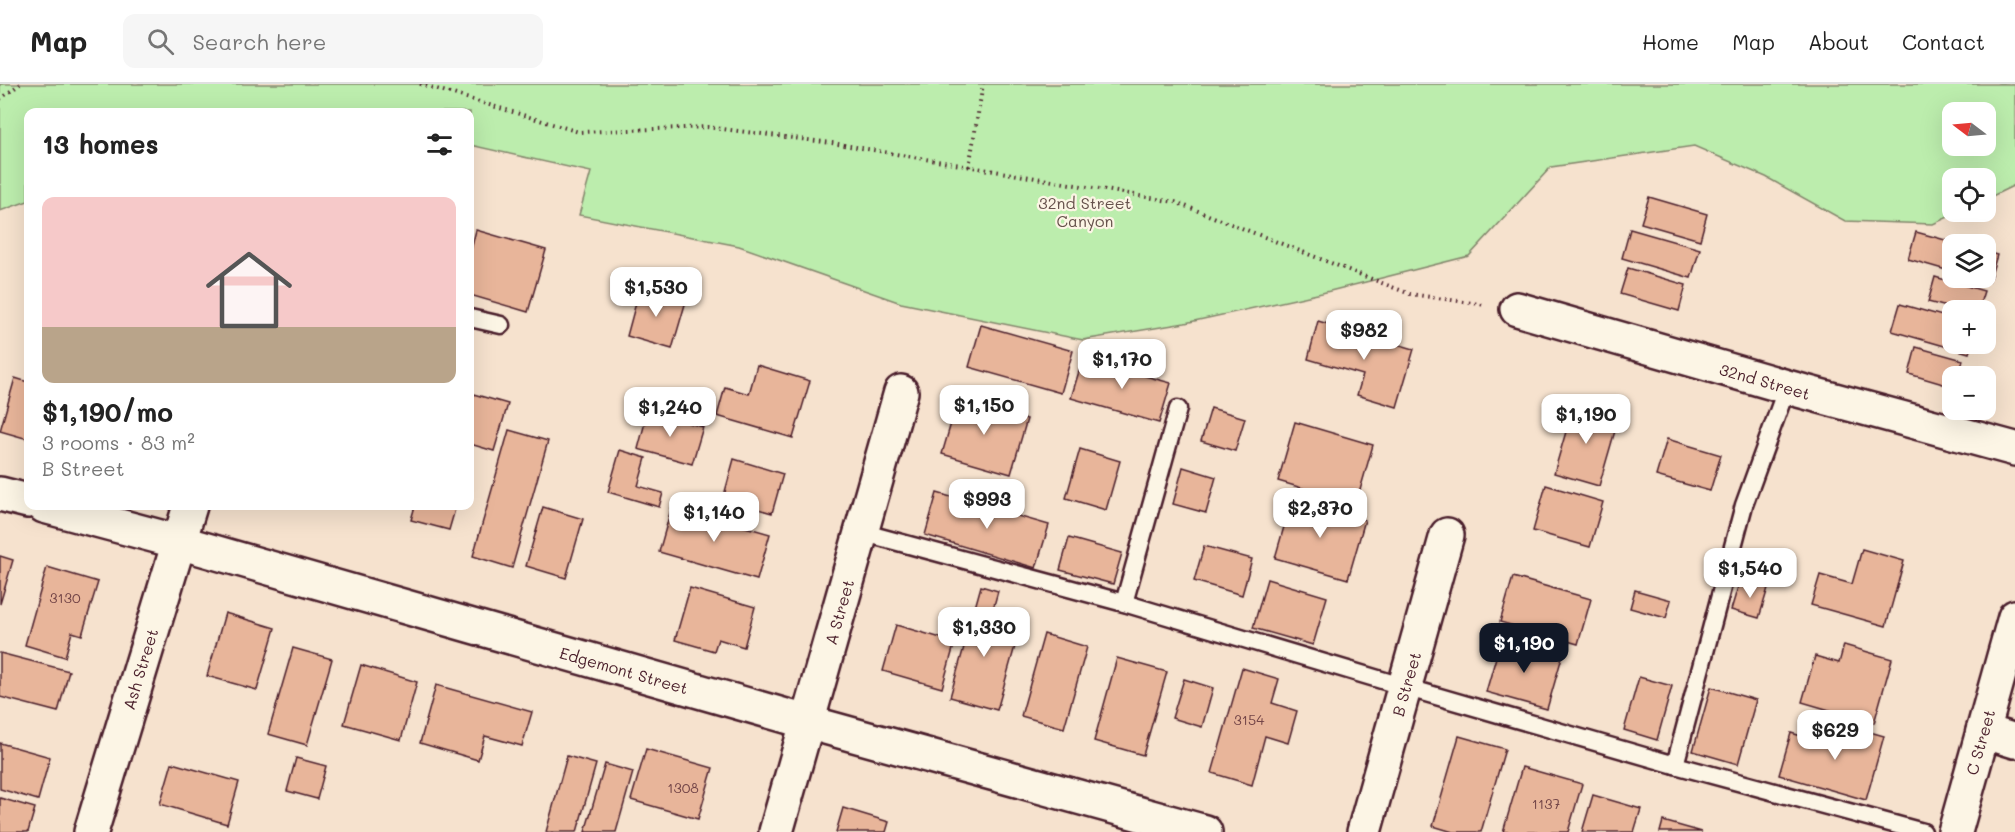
<!DOCTYPE html>
<meta charset="utf-8">
<style>
:root{--surface:#fff;--page:#f6f6f6;--text:#222;--muted:#767676;--line:#e0e0e0;--accent:#111827}
body{margin:0;font-family:Mali,sans-serif;background:var(--page);color:var(--text);height:100vh;display:flex;flex-direction:column;font-size:22px;white-space:nowrap}
*{box-sizing:border-box;margin:0}
p{font-size:20px;color:var(--muted)}
.icon{flex:none;width:33px;height:33px;fill:none;stroke:currentColor;stroke-width:2;stroke-linecap:round;stroke-linejoin:round}
.map{position:relative;flex:1;overflow:hidden}
.side{position:absolute;left:24px;top:24px;width:450px;height:402px;display:flex;flex-direction:column;background:var(--surface);border-radius:12px;box-shadow:0 6px 24px #0002}
.side>*{flex:none}
.needle{width:39px;rotate:286deg}
.buttons{position:absolute;left:1942px;top:18px;display:grid;gap:12px}
.buttons a{display:grid;place-items:center;width:54px;height:54px;border-radius:12px;background:var(--surface);box-shadow:0 6px 24px #0002;font-size:30px}
.price{position:absolute;translate:-50% -51px;padding:0 14px;border-radius:12px;background:#fff;color:#222;font-size:20px;line-height:39px;filter:drop-shadow(0 2px 3px #0008)}
.price::after{content:'';position:absolute;left:50%;top:36px;width:18px;height:14px;margin-left:-9px;background:inherit;clip-path:polygon(0 0,100% 0,50% 100%)}
.price.selected{background:var(--accent);color:#fff}
ul{padding:0;list-style:none}
li{display:grid;align-content:center;gap:12px;height:318px;padding:0 18px}
li+li{border-top:2px solid var(--line)}
li span{display:grid;place-items:center;height:186px;border-radius:12px;color:#555}
li>.icon{margin-inline-start:auto}
span .icon{width:108px;height:108px;fill:#fffc;stroke-width:1}
li b{font-size:26px}
h2{display:flex;justify-content:space-between;align-items:center;height:72px;padding:0 18px;font-size:26px}
header{display:flex;align-items:center;gap:36px;box-sizing:border-box;height:84px;padding:0 30px;background:var(--surface);border-bottom:2px solid var(--line)}
header strong{font-size:28px}
nav{display:flex;gap:33px;margin-inline-start:auto;font-size:21px}
.search{width:420px;height:54px;background:var(--page);display:flex;align-items:center;gap:15px;box-sizing:border-box;padding:0 21px;border-radius:12px;color:var(--muted);font-size:22px}
.map>svg:first-child{display:block}
.green{fill:#bcedad;stroke:#83866c;stroke-width:1.5;fill-rule:evenodd}
.building{fill:#e8b59a;stroke:#4a1f2b;stroke-width:1.5}
.lines{fill:none;stroke-linecap:round;stroke-linejoin:round}
.lane-casing{stroke:#4a1f2b;stroke-width:21}
.street-casing{stroke:#4a1f2b;stroke-width:38}
.secondary-casing{stroke:#4a1f2b;stroke-width:38}
.path{stroke:#4a1f2b;stroke-width:4;stroke-dasharray:1.5 4.5;stroke-linecap:butt}
.lane{stroke:#fcf5e5;stroke-width:16}
.street{stroke:#fcf5e5;stroke-width:33}
.secondary{stroke:#fcf5e5;stroke-width:33}
.labels{text-anchor:middle;dominant-baseline:central;stroke-width:4.5;stroke-linejoin:round;paint-order:stroke}
.number-label{font-size:14px;fill:#724447}
.park-label{font-size:16px;fill:#66524c;stroke:#fcf5e5}
.street-label{font-size:16px;fill:#4a1f2b;stroke:#fcf5e5}
</style>
<header>
<strong>Map</strong>
<div class="search"><svg class="icon" aria-label="search" viewBox="0 0 24 24"><circle cx="10" cy="10" r="6"/><path d="M15 15l6 6"/></svg>Search here</div>
<nav><a>Home</a><a>Map</a><a>About</a><a>Contact</a></nav>
</header>
<div class="map">
<svg width="2015" height="748" viewBox="0 0 2015 748">
<rect width="100%" height="100%" fill="#f6e2ce"/>
<filter id="ink" filterUnits="userSpaceOnUse"><feTurbulence type="fractalNoise" baseFrequency=".0167" numOctaves="2"/><feDisplacementMap in="SourceGraphic" scale="12" xChannelSelector="R" yChannelSelector="G"/><feConvolveMatrix kernelMatrix="1 2 1 2 8 2 1 2 1" color-interpolation-filters="sRGB"/></filter>
<g filter="url(#ink)">
<path class="green" d="M0,0H2015V101L1986,115V94H1953V128H1959L1933,140L1845,137L1766,93L1694,62L1551,83L1469,172L1322,209L1185,239L1083,256L901,219L739,162L579,131L591,88L470,61V28H28V117L0,127ZM1953,28H1986V62H1953Z"/>
<g class="building">
<path d="M1649,113L1707,130L1700,156L1641,139Z"/>
<path d="M1630,145L1700,165L1691,194L1622,174Z"/>
<path d="M476,146L546,166L528,228L470,211V170Z"/>
<path d="M1916,148L1960,160H1953V188L1908,175Z"/>
<path d="M1986,168L1997,171L1989,198L1972,194H1986Z"/>
<path d="M1628,184L1686,201L1679,227L1620,210Z"/>
<path d="M1935,193L1984,207L1978,226H1958L1928,218Z"/>
<path d="M640,204L686,217L672,265L627,252Z"/>
<path d="M1900,220L1953,235V260H1972L1969,269L1892,247Z"/>
<path d="M1318,237L1414,265L1397,323L1357,311L1363,291L1308,275Z"/>
<path d="M981,241L1073,267L1061,309L969,283Z"/>
<path d="M1916,263L1963,276L1959,292H1953V303L1909,290Z"/>
<path d="M1083,274L1128,287L1130,277L1148,282L1145,292L1171,299L1159,339L1071,314Z"/>
<path d="M757,281L810,297L793,354L717,332L725,303L749,310Z"/>
<path d="M15,294L28,298V355L0,347Z"/>
<path d="M470,309L508,320L494,367L470,360Z"/>
<path d="M958,315L1027,335L1011,390L942,370Z"/>
<path d="M1574,320L1619,333L1599,402L1554,389Z"/>
<path d="M1211,324L1245,334L1235,367L1201,357Z"/>
<path d="M648,327L703,343L692,380L638,365Z"/>
<path d="M1295,338L1373,361L1356,420L1278,397Z"/>
<path d="M509,346L548,357L512,484L473,472Z"/>
<path d="M1667,355L1721,371L1710,407L1656,392Z"/>
<path d="M1080,365L1120,377L1106,426L1066,414Z"/>
<path d="M620,366L646,374L638,402L663,409L659,423L608,408Z"/>
<path d="M734,375L783,390L772,429L723,415Z"/>
<path d="M1183,383L1216,393L1206,429L1173,420Z"/>
<path d="M1546,401L1603,418L1590,463L1533,447Z"/>
<path d="M937,409L1049,441L1036,484L925,451Z"/>
<path d="M1292,415L1365,436L1348,495L1275,474Z"/>
<path d="M415,422H456L449,446L411,436Z"/>
<path d="M672,422L770,450L757,496L659,468Z"/>
<path d="M543,423L583,435L566,494L526,482Z"/>
<path d="M1069,454L1122,469L1113,500L1060,486Z"/>
<path d="M1204,462L1252,475L1242,511L1194,497Z"/>
<path d="M1862,465L1904,477L1886,542L1811,521L1820,491L1852,500Z"/>
<path d="M0,472L13,476L0,520Z"/>
<path d="M47,483L98,498L82,551L72,548L65,573L25,561Z"/>
<path d="M1513,493L1591,515L1578,560L1500,538Z"/>
<path d="M1267,495L1327,513L1313,561L1253,544Z"/>
<path d="M1740,496L1768,504L1759,534L1731,526Z"/>
<path d="M981,502L998,507L987,547L1017,555L997,626L950,613Z"/>
<path d="M690,504L755,523L744,563L718,555L714,567L675,556Z"/>
<path d="M1635,506L1671,516L1666,534L1630,524Z"/>
<path d="M225,529L275,544L257,606L207,592Z"/>
<path d="M896,541L955,558L942,604L883,587Z"/>
<path d="M1044,550L1087,563L1064,644L1021,632Z"/>
<path d="M1501,556L1562,573L1547,625L1486,608Z"/>
<path d="M1844,561L1892,575L1874,639L1802,618L1815,572L1839,579Z"/>
<path d="M293,564L332,575L307,661L268,650Z"/>
<path d="M0,569L69,587L58,628L0,613Z"/>
<path d="M1117,574L1167,588L1143,671L1094,657Z"/>
<path d="M361,581L417,598L401,656L344,640Z"/>
<path d="M1242,584L1279,595L1272,619L1297,627L1288,659L1265,652L1252,701L1212,689Z"/>
<path d="M1639,593L1672,602L1657,656L1624,646Z"/>
<path d="M1184,595L1213,604L1202,643L1172,634Z"/>
<path d="M436,601L532,628L522,662L485,652L478,676L420,659Z"/>
<path d="M1711,603L1756,616L1738,680L1693,667Z"/>
<path d="M1842,640L1884,652L1866,716L1779,691L1791,649L1836,662Z"/>
<path d="M1459,652L1505,665L1481,748H1453L1433,742Z"/>
<path d="M0,659L50,673L38,716L0,705Z"/>
<path d="M646,665L713,684L698,735L631,716Z"/>
<path d="M567,672L596,680L577,748H546Z"/>
<path d="M296,674L326,682L317,715L287,707Z"/>
<path d="M172,679L239,698L227,740L160,720Z"/>
<path d="M605,680L633,688L616,748H585Z"/>
<path d="M1522,683L1582,700L1568,748H1503Z"/>
<path d="M1593,711L1641,725L1634,748H1582Z"/>
<path d="M0,714L35,724L28,748H0Z"/>
<path d="M843,724L889,738L886,748H836Z"/>
<path d="M1663,737L1702,748H1660Z"/>
</g>
<g class="lines">
<defs>
<g id="lane">
<path d="M470,234L501,241"/>
<path d="M861,448L1124,519L1405,603L1675,681L1923,748"/>
<path d="M1124,519L1178,325"/>
<path d="M1675,681L1744,421L1787,303"/>
</g>
<g id="street">
<path d="M1517,225L1787,303L2015,365"/>
<path d="M0,410L28,417"/>
<path d="M44,422L179,458L807,638L1205,748"/>
<path d="M1983,647L2015,657"/>
<path d="M91,748L190,422"/>
<path d="M776,748L901,308"/>
<path d="M1364,748L1447,451"/>
</g>
<path id="secondary" d="M1955,748L2015,533"/>
</defs>
<use href="#lane" class="lane-casing"/>
<use href="#street" class="street-casing"/>
<use href="#secondary" class="secondary-casing"/>
<g class="path">
<path d="M420,0L579,48L707,43L832,59L1175,118L1410,210L1486,221"/>
<path d="M0,15L20,0"/>
<path d="M969,83L983,0"/>
</g>
<use href="#lane" class="lane"/>
<use href="#street" class="street"/>
<use href="#secondary" class="secondary"/>
</g>
</g>
<g class="labels">
<g class="number-label">
<text x="65" y="513">3130</text>
<text x="1249" y="635">3154</text>
<text x="683" y="703">1308</text>
<text x="1546" y="719">1137</text>
</g>
<g class="park-label">
<text x="1085" y="118">32nd Street<tspan x="1085" dy="18">Canyon</tspan></text>
</g>
<g class="street-label">
<text transform="translate(1765 297) rotate(16)">32nd Street</text>
<text transform="translate(839 528) rotate(-74)">A Street</text>
<text transform="translate(140 585) rotate(-73)">Ash Street</text>
<text transform="translate(624 586) rotate(16)">Edgemont Street</text>
<text transform="translate(1406 600) rotate(-74)">B Street</text>
<text transform="translate(1980 658) rotate(-74)">C Street</text>
</g>
</g>
</svg>
<div class="buttons">
<a><svg class="needle" viewBox="-14 -14 28 28"><path d="M0-13l5 13h-10z" fill="#e53935"/><path d="M0 13l5-13h-10z" fill="#767676"/></svg></a>
<a><svg class="icon" aria-label="locate" viewBox="0 0 24 24"><circle cx="12" cy="12" r="6"/><path d="M12 2v4M12 18v4M2 12h4M18 12h4"/></svg></a>
<a><svg class="icon" aria-label="layers" viewBox="0 0 24 24"><path d="M12 4l9 5-9 5-9-5zM3 14l9 5 9-5"/></svg></a>
<a>+</a>
<a>−</a>
</div>
<b class="price" style="left:656px;top:234px">$1,530</b>
<b class="price" style="left:1364px;top:277px">$982</b>
<b class="price" style="left:1122px;top:306px">$1,170</b>
<b class="price" style="left:984px;top:352px">$1,150</b>
<b class="price" style="left:670px;top:354px">$1,240</b>
<b class="price" style="left:1586px;top:361px">$1,190</b>
<b class="price" style="left:987px;top:446px">$993</b>
<b class="price" style="left:1320px;top:455px">$2,370</b>
<b class="price" style="left:714px;top:459px">$1,140</b>
<b class="price" style="left:1750px;top:515px">$1,540</b>
<b class="price" style="left:984px;top:574px">$1,330</b>
<b class="price selected" style="left:1524px;top:590px">$1,190</b>
<b class="price" style="left:1835px;top:677px">$629</b>
<section class="side">
<h2>13 homes<svg class="icon" aria-label="filters" viewBox="0 0 24 24"><path d="M4 7h16M4 17h16"/><circle cx="9" cy="7" r="2"/><circle cx="15" cy="17" r="2"/></svg></h2>
<ul>
<li><span style="background:linear-gradient(#f6c9c9 70%,#b9a48a 0)"><svg class="icon" aria-label="home" viewBox="0 0 24 24"><path d="M3 11l9-7 9 7M6 9v11h12V9"/></svg></span><div><b>$1,190/mo</b><p>3 rooms · 83 m²</p><p>B Street</p></div></li>
</ul>
</section>
</div>
